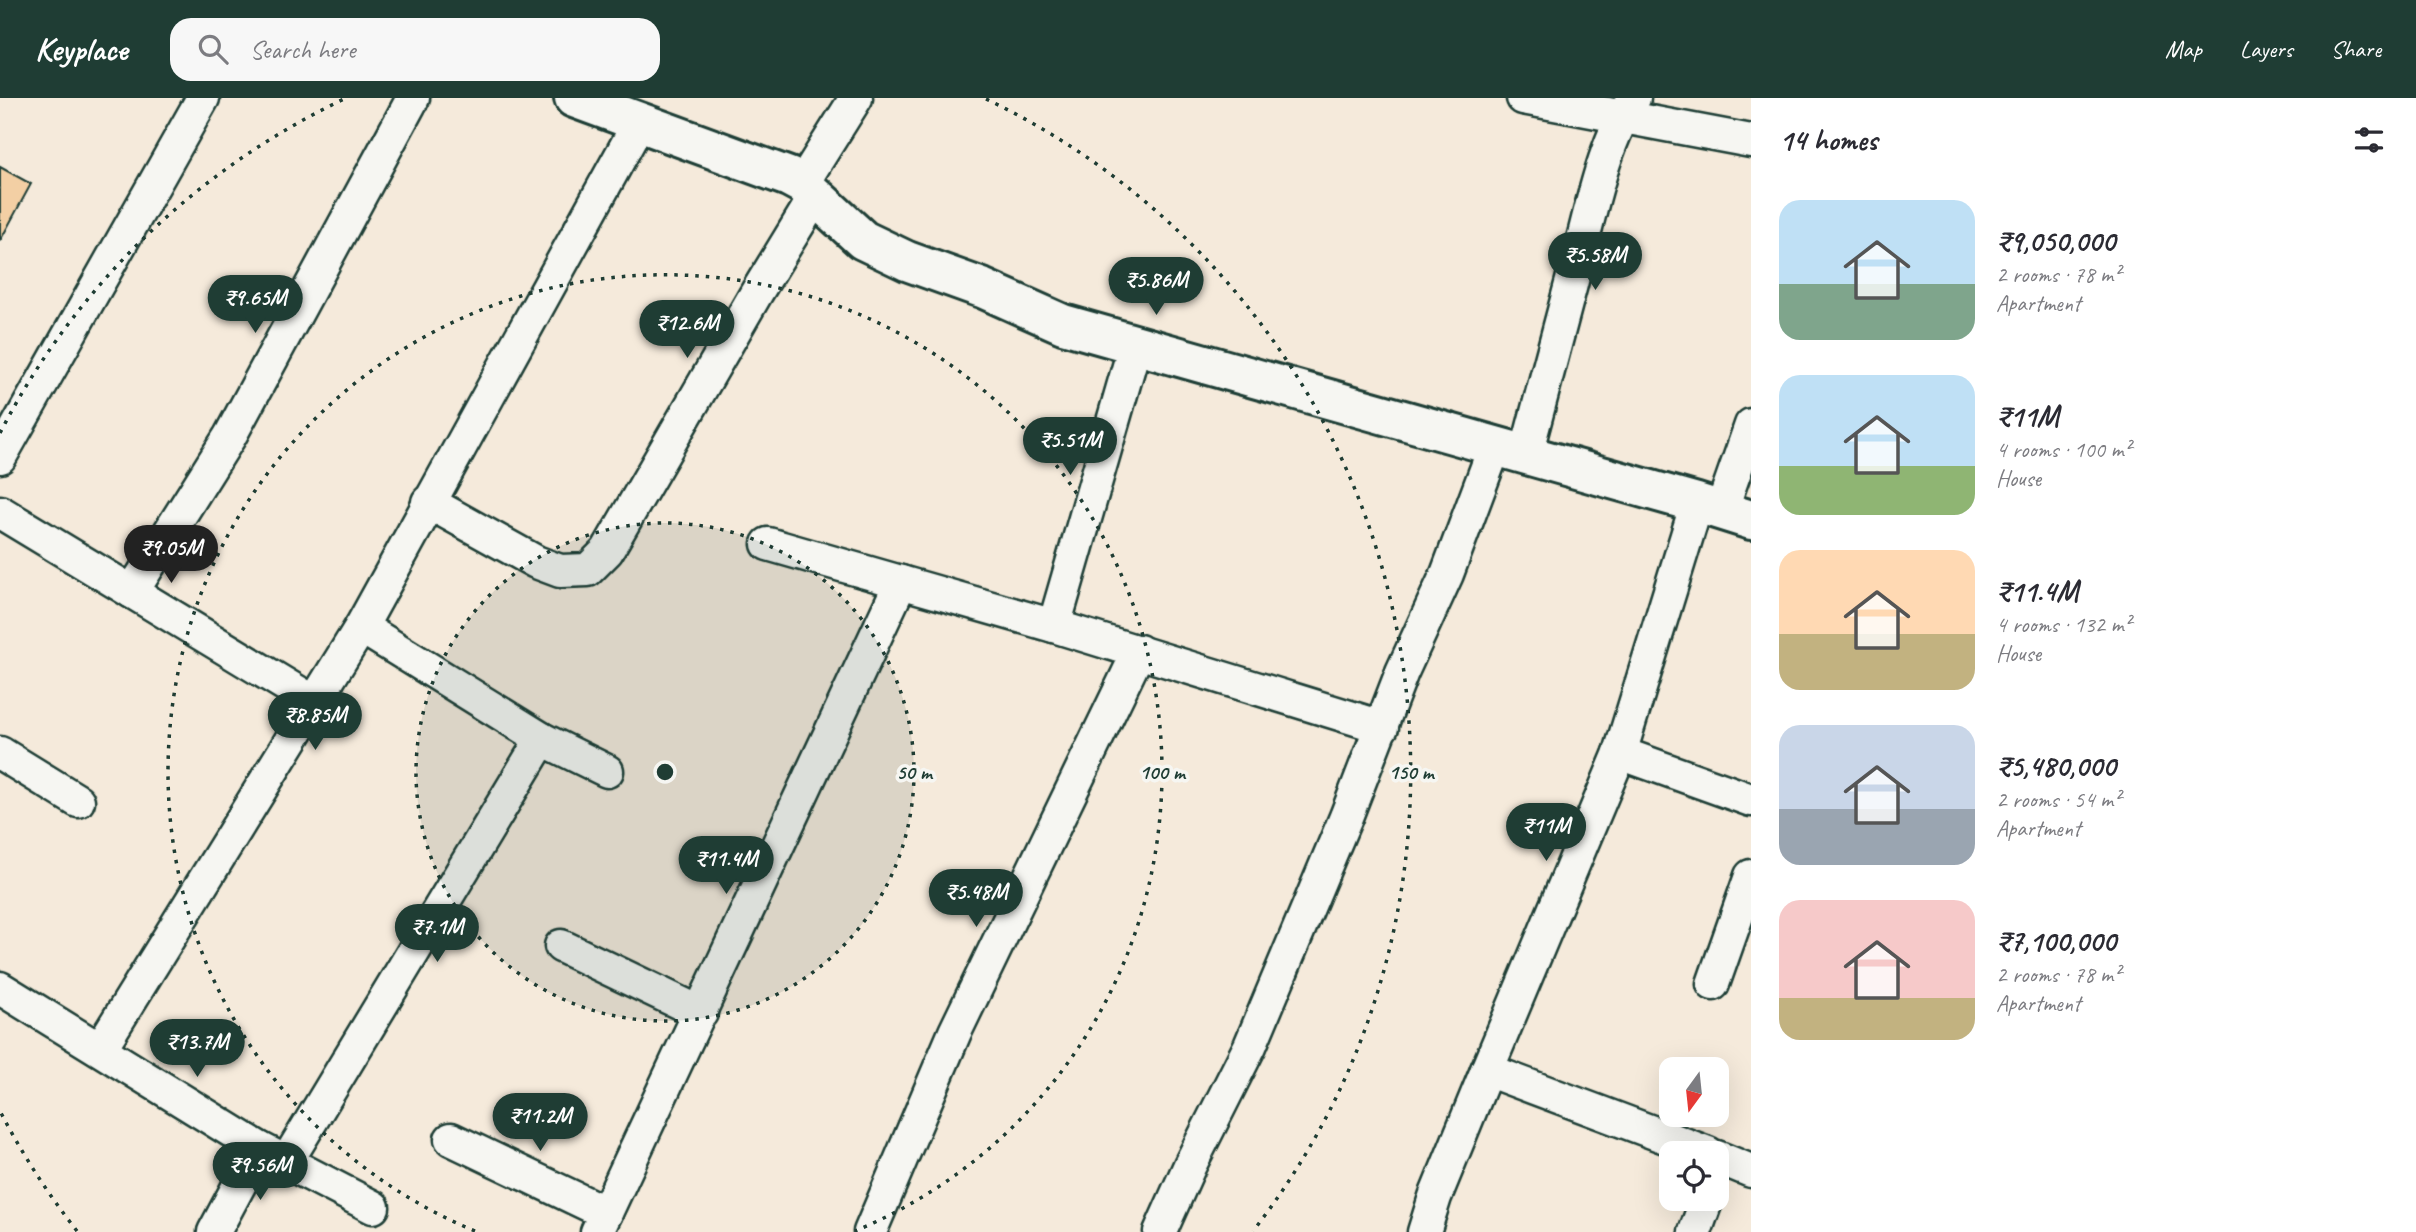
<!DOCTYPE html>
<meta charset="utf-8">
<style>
:root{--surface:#fff;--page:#f7f7f7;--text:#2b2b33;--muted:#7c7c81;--accent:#1f3d34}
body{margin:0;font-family:Caveat,sans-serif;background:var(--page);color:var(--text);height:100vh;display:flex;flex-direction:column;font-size:26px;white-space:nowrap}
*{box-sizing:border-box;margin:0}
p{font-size:23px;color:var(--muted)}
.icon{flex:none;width:38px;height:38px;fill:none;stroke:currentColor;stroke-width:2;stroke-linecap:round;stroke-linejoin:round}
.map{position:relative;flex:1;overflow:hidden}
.sheet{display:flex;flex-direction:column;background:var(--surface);width:665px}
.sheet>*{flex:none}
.needle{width:46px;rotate:195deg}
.buttons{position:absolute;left:1659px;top:959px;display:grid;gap:14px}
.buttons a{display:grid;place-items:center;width:70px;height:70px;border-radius:14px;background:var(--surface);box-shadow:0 7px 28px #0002;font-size:35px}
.price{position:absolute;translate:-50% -60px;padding:0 16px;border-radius:24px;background:var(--accent);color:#fff;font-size:23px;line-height:46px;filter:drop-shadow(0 2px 4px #0008)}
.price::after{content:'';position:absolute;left:50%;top:42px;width:21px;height:16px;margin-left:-10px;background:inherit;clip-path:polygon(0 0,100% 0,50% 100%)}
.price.active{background:#222;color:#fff}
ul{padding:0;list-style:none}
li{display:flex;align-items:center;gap:21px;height:175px;padding:0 28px}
li span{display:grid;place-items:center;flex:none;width:196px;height:140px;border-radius:21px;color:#555}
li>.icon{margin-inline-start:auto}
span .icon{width:84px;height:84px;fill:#fffc;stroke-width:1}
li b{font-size:30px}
h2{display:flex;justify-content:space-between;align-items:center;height:84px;padding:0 28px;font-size:30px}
header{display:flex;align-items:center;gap:42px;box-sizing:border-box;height:98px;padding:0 35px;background:var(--accent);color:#fff}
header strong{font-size:33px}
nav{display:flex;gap:38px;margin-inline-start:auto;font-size:24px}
.search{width:490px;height:63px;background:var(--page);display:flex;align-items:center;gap:18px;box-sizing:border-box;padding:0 24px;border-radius:21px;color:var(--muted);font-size:26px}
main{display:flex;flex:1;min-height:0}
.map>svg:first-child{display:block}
.building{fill:#f3cfa4;stroke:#1f3d34;stroke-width:2}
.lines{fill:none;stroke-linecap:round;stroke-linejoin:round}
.street-casing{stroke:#1f3d34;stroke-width:37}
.secondary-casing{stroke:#1f3d34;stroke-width:44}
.street{stroke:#f6f6f2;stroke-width:32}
.secondary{stroke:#f6f6f2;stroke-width:38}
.ring{fill:none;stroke:#1f3d34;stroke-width:3.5;stroke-dasharray:3.5 7}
.centre{fill:#1f3d34;stroke:#f6f6f2;stroke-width:3.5}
.ring-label{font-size:21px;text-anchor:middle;font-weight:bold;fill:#1f3d34;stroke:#f6f6f2;stroke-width:7;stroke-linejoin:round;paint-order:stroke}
</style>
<header>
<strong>Keyplace</strong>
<div class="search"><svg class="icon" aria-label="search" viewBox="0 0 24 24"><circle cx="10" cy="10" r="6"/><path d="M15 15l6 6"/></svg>Search here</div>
<nav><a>Map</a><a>Layers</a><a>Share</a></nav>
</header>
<main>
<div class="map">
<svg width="1751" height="1134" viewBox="0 0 1751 1134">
<rect width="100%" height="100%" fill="#f5eadb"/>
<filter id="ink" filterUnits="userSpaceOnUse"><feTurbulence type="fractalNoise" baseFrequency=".0143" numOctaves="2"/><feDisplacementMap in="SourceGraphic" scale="14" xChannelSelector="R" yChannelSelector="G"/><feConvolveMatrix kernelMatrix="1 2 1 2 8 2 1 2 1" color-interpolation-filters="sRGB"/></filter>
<g filter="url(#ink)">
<path class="building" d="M0,69L31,86L0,143Z"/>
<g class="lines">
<defs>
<g id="street">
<path d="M1523,0L1751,43"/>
<path d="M802,86L856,0"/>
<path d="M1526,356C1545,286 1563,215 1582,145C1594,98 1607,39 1634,0"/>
<path d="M0,359L203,0"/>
<path d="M428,404L536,464L560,473L588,472L607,453L757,194L815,99"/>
<path d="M1721,413L1751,327"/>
<path d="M0,414L314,604"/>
<path d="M768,446L1054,528L1382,629"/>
<path d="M132,494L230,338L413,0"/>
<path d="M1054,528L1136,244"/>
<path d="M361,529L640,23"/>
<path d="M0,655L78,703"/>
<path d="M1620,655L1751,702"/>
<path d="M561,848L701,915"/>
<path d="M1713,886L1751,778"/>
<path d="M0,890L259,1050L373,1109"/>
<path d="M100,951L361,529L542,641L607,673"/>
<path d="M1487,972L1708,1055"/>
<path d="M451,1041L606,1115"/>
<path d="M1717,1059L1751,1073"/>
<path d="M287,1063L542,641"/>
<path d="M214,1134L259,1050"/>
<path d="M597,1134L901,484"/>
<path d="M870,1134L955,934L1139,553"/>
<path d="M1160,1134L1190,1067L1250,948L1346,719L1402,574L1447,476L1495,348"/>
<path d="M1424,1134L1435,1099L1487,972L1620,655L1697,405"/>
<path d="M1695,1134L1707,1101"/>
</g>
<path id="secondary" d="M574,0L789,79L802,86L863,142L907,163L982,190L1063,226L1697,405L1751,422"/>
</defs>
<use href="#street" class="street-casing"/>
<use href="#secondary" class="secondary-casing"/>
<use href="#street" class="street"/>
<use href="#secondary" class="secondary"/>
</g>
</g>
<circle cx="665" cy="674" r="249" fill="#1f3d34" fill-opacity=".12"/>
<g class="ring">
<circle cx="665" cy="674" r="249"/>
<path d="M475 1133A497 497 0 1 1 855 1133"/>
<path d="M77 1133A746 746 0 0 1 0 1013M0 335A746 746 0 0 1 344 1M986 1A746 746 0 0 1 1253 1133"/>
</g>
<circle cx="665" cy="674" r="10" class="centre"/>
<g class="ring-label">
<text x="914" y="681">50 m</text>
<text x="1162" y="681">100 m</text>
<text x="1411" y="681">150 m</text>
</g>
</svg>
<div class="buttons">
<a><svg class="needle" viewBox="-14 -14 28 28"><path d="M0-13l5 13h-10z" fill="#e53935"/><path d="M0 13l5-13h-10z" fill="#7c7c81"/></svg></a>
<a><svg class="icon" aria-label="locate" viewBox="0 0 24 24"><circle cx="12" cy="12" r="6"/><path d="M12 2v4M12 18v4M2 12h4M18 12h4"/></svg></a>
</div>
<b class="price" style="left:1595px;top:194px">₹5.58M</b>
<b class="price" style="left:1156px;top:219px">₹5.86M</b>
<b class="price" style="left:255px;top:237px">₹9.65M</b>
<b class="price" style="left:687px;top:262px">₹12.6M</b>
<b class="price" style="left:1070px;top:379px">₹5.51M</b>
<b class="price active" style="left:171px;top:487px">₹9.05M</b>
<b class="price" style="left:315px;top:654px">₹8.85M</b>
<b class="price" style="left:1546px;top:765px">₹11M</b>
<b class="price" style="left:726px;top:798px">₹11.4M</b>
<b class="price" style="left:976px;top:831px">₹5.48M</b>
<b class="price" style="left:437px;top:866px">₹7.1M</b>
<b class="price" style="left:197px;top:981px">₹13.7M</b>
<b class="price" style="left:540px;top:1055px">₹11.2M</b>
<b class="price" style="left:260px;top:1104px">₹9.56M</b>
</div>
<section class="sheet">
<h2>14 homes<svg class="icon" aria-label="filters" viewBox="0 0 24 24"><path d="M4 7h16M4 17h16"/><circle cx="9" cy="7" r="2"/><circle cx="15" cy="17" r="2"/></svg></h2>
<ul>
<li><span style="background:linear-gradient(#bfe0f5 60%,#7fa58c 0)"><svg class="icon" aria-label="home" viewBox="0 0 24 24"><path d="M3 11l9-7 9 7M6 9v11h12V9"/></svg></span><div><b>₹9,050,000</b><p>2 rooms · 78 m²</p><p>Apartment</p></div></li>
<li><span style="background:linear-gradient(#bfe0f5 65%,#8fb573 0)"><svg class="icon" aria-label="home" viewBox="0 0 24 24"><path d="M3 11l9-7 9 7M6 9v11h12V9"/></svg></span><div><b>₹11M</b><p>4 rooms · 100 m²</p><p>House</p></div></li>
<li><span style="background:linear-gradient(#ffd9b3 60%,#c2b280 0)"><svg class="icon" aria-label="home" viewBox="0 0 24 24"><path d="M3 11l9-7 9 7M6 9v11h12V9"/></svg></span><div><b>₹11.4M</b><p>4 rooms · 132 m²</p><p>House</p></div></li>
<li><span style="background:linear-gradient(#c9d6e8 60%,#9aa5b1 0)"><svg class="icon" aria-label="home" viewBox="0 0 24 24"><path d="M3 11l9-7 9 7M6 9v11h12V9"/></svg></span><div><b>₹5,480,000</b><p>2 rooms · 54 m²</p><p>Apartment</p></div></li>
<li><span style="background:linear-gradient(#f6c9c9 70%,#c2b280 0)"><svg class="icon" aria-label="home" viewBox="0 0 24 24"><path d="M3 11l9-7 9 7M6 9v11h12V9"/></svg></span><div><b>₹7,100,000</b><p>2 rooms · 78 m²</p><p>Apartment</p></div></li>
</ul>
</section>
</main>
